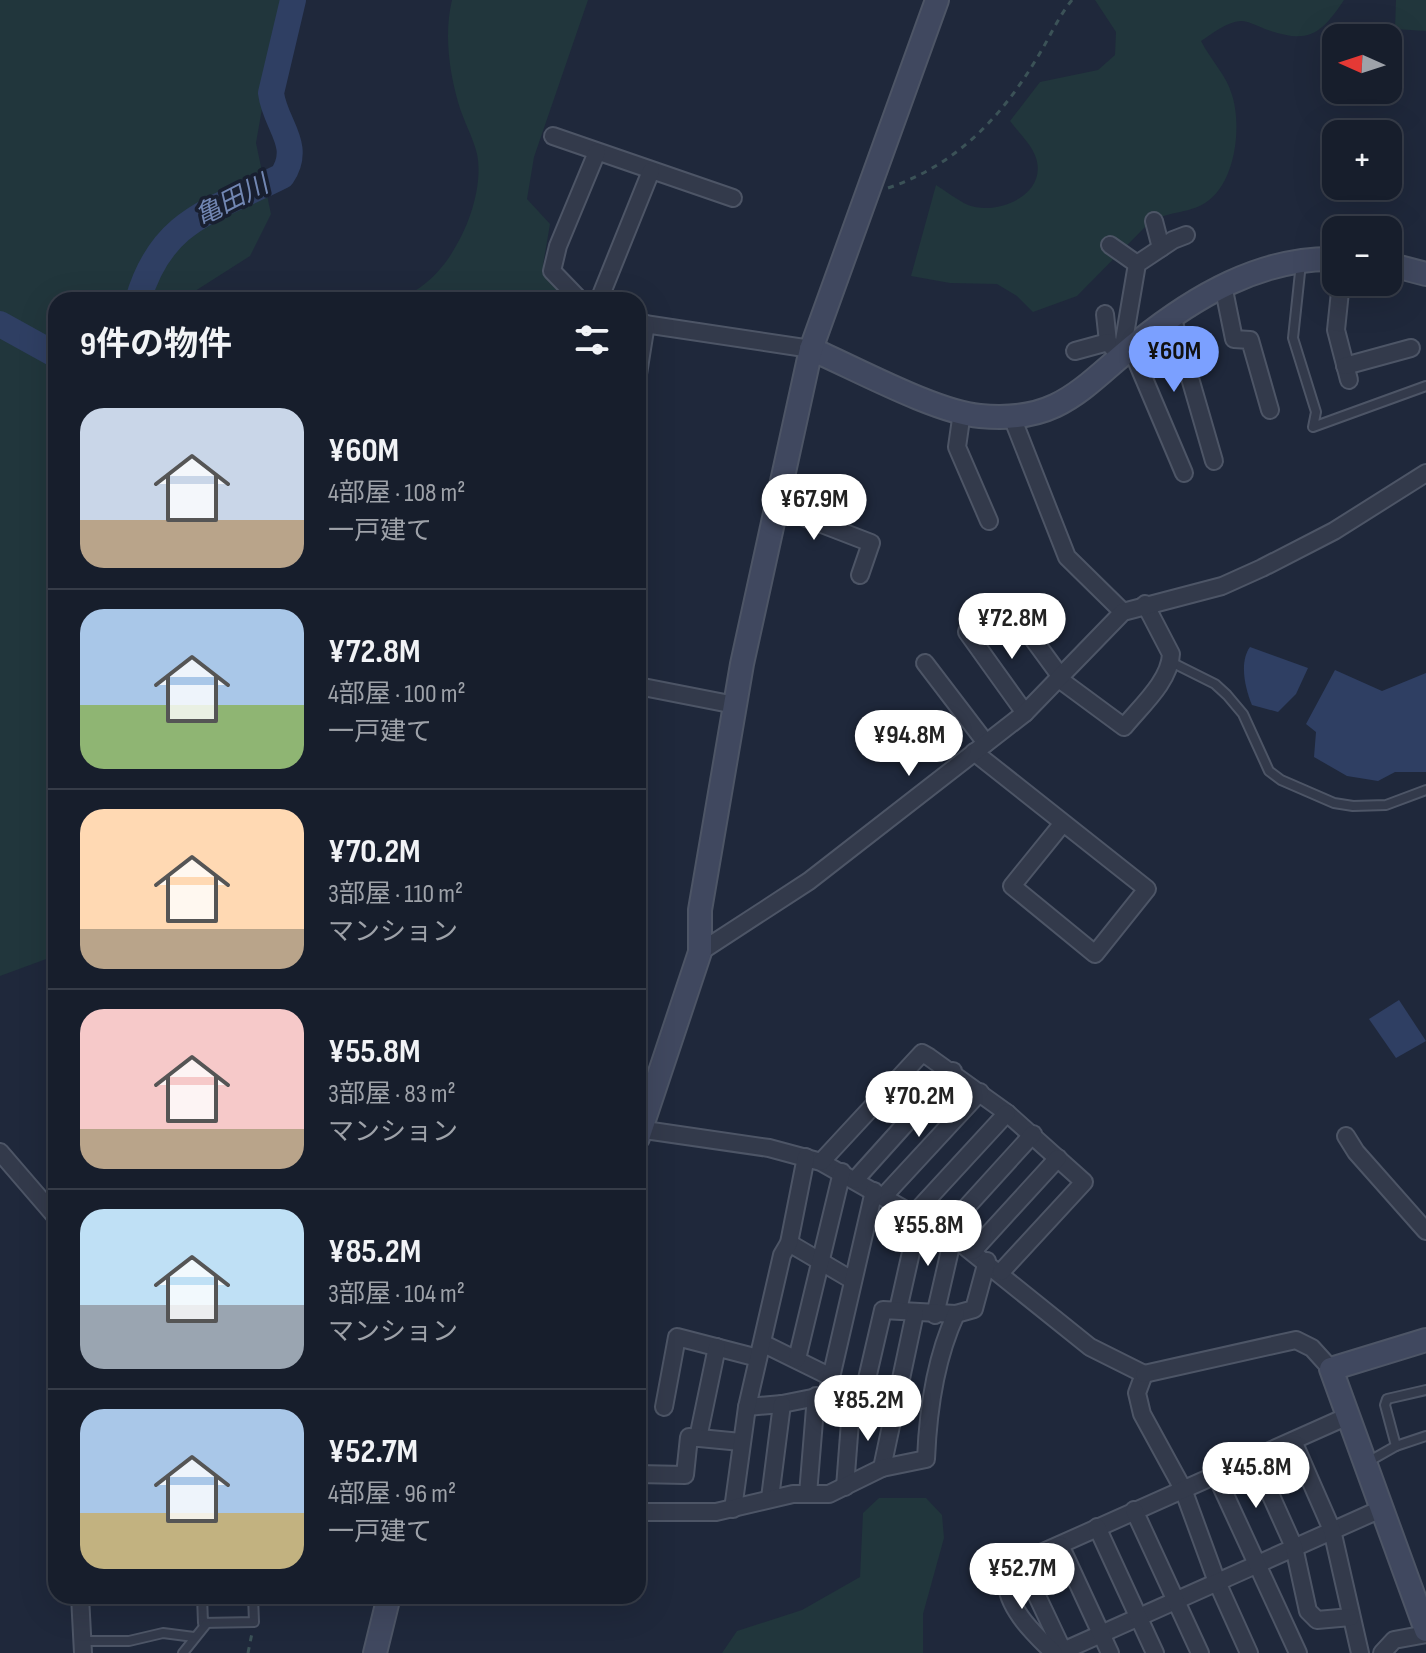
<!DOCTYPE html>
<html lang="ja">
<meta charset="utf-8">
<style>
:root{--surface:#171e2c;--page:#202734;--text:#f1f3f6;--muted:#9ea2a9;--line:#363c48;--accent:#7ba0ff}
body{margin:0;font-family:"Sofia Sans Condensed","Noto Sans JP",sans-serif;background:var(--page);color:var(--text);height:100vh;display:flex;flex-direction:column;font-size:30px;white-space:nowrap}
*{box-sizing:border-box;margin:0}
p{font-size:26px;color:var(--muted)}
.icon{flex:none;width:44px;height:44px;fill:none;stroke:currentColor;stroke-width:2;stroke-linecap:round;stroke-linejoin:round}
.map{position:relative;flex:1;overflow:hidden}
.panel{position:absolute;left:48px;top:292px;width:598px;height:1312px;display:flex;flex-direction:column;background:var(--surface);border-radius:24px;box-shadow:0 8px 32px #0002,0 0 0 2px var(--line)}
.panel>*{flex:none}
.needle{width:52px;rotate:273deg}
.fabs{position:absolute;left:1322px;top:24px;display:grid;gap:16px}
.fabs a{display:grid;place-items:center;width:80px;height:80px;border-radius:16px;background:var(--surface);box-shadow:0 8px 32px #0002,0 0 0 2px var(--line);font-size:40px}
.price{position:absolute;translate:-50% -68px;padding:0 18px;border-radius:28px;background:#fff;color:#222;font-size:26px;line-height:52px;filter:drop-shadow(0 2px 4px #0008)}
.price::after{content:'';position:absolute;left:50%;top:48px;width:24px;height:18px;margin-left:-12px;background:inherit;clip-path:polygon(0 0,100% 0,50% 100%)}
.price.current{background:var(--accent);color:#111}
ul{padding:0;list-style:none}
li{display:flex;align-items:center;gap:24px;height:200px;padding:0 32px}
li+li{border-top:2px solid var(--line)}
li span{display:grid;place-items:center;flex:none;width:224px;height:160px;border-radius:24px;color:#555}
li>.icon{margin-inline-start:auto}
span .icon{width:96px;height:96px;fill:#fffc;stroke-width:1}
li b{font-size:34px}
h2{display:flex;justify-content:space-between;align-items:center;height:96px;padding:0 32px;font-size:34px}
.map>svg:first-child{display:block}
.green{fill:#21363c}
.water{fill:#2f3f63}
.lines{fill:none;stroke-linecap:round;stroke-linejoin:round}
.river{stroke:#2f3f63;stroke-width:26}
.lane-casing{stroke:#4d5566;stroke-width:12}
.street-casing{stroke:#4d5566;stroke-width:20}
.secondary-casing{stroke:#4d5566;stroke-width:26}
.path{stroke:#3b5257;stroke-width:3;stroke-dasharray:6 6;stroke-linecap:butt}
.lane{stroke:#333a4b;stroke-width:8}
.street{stroke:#333a4b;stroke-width:16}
.secondary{stroke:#40485f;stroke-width:22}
.labels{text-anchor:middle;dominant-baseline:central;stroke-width:7;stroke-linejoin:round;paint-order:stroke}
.water-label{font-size:26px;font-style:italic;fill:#7287b3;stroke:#181f30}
</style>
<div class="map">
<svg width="1426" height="1653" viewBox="0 0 1426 1653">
<rect width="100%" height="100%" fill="#1f283b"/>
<g class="green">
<path d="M0,0H281L256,143L271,214L250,256L181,300H56V948L49,958L0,976Z"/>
<path d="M452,0H588L534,157L527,199L550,224L543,265L568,300H323L329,295C349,296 376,302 396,298C447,288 487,202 477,154C473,137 463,120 458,102C449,70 444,33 452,0Z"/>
<path d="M1095,0H1344C1320,36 1308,44 1265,29C1258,26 1248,21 1241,21C1226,22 1213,33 1201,41C1210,59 1227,76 1232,95C1242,126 1236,184 1205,203C1188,214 1165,211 1148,224L1077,296L1033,312L1017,296L997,284L950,283L911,276L936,185C946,191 957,200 968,205C997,216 1048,195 1036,158C1032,145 1018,132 1010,121L1040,82L1098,70L1115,55L1116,32Z"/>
<path d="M1396,0H1426V31L1395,29Z"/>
<path d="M879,1498H926L942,1515L944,1538L923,1614V1653H722L737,1631L802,1610L860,1577L863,1513Z"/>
</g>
<g class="water">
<path d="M1250,647L1308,668L1296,694L1278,712L1252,705C1245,688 1239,662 1250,647Z"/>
<path d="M1335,670L1382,691L1426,673V772H1395L1378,781L1347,776L1314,757L1316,732L1306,724Z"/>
<path d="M1399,1000L1426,1041L1396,1058L1369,1019Z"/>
</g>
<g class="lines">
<g class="river">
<path d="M138,300C162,218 213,211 282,176C303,145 275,125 271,93L293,0"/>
<path d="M0,324L56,355"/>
</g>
<defs>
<g id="lane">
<path d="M1301,263L1293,338L1316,412L1313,427L1426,386"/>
<path d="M1171,662L1215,684L1227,695L1243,714L1269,771L1281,780L1334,803L1353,806L1386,805L1426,790"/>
<path d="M1396,1446L1426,1436"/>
<path d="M1366,1463L1396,1446L1385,1405L1387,1399L1426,1390"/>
<path d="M202,1596L203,1623L254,1622L253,1596"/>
<path d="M82,1641H129L163,1633L194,1637"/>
<path d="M183,1653L207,1623"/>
</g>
<g id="street">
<path d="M553,136L733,198"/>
<path d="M1154,221L1161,248"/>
<path d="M1110,245L1137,264"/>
<path d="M1341,282L1336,330L1349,380"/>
<path d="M1223,285L1234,339L1250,340L1270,410"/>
<path d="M580,300L552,271L558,246L597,152"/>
<path d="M599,300L651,171"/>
<path d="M1105,314L1108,342"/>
<path d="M1172,316L1214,461"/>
<path d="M638,323L811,349"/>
<path d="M1131,348L1184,473"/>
<path d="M1075,351L1108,342L1121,358"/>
<path d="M1121,358L1137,264L1173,240L1186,235"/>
<path d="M1345,366L1411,348"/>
<path d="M638,374L646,324"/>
<path d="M962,412L957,447L989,521"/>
<path d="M1012,417L1067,557L1123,612"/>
<path d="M775,506L871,543L860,575"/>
<path d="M1014,613L1061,677"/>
<path d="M967,632L1025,713"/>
<path d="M925,663L986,743"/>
<path d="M1059,679L1124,727C1140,707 1170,681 1171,654L1145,604"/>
<path d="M638,686L735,705"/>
<path d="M974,752L1147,889L1095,954L1012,886L1063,823"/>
<path d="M700,952L809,881L1025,713L1123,612L1222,586L1262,568L1334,531L1426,473"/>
<path d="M638,1129L769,1148L821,1162L953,1237L1090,1347L1144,1374L1137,1393L1142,1414L1183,1489L1217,1582L1249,1653"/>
<path d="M1346,1136L1356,1152L1426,1231"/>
<path d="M0,1152L56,1217"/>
<path d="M821,1162L922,1053L929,1057L1007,1113L1084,1182L1001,1272"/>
<path d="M855,1180L953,1071"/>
<path d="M883,1197L980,1092"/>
<path d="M914,1214L1007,1113"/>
<path d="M944,1232L1033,1134"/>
<path d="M789,1243L852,1280"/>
<path d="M973,1251L1058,1158"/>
<path d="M898,1310L919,1217"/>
<path d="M935,1315L953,1237"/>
<path d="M764,1344L829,1376"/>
<path d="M797,1359L842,1172"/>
<path d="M1144,1374L1296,1340L1312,1348L1331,1369"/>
<path d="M827,1395L874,1191"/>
<path d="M863,1396L883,1310L956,1314L974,1309L987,1261"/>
<path d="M664,1407L677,1337L758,1358"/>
<path d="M747,1407L782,1404L827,1395L896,1397"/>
<path d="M1348,1416L1021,1562L1063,1651L1381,1509"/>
<path d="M698,1438L717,1347"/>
<path d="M1293,1441L1332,1530L1360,1653"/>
<path d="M1254,1458L1294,1547L1308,1611L1317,1620L1351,1617"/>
<path d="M882,1468L915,1313"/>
<path d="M638,1474L685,1475L689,1437L741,1442"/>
<path d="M1216,1475L1298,1653"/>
<path d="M845,1487L852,1396"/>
<path d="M808,1494L816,1396"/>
<path d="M770,1498L782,1404"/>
<path d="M733,1509L747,1407L782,1255L789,1243L806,1157"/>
<path d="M1134,1510L1200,1653"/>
<path d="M638,1512H716L793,1494H829L882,1468L926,1459C928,1410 935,1359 956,1314"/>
<path d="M1097,1527L1155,1653"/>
<path d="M1060,1545L1110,1653"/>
<path d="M1021,1562L1007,1574C1002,1604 1034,1634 1054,1653"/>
<path d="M80,1596L83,1653"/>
<path d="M1382,1653L1394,1640L1426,1634"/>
</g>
<g id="secondary">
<path d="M1388,264L1426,274"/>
<path d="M811,349C855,368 935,412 980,416C1060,424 1083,386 1138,342C1194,297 1261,257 1336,259"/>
<path d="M638,1138L700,952V910L742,664L811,349L937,0"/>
<path d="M1426,1340L1331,1369L1426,1630"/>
<path d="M375,1653L389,1596"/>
</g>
</defs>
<use href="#lane" class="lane-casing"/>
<use href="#street" class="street-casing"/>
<use href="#secondary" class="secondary-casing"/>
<g class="path">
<path d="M888,188C956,165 1001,118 1037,58C1049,39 1058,17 1072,0"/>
<path d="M248,1653L252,1633"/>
</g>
<use href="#lane" class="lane"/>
<use href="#street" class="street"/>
<use href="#secondary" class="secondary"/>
</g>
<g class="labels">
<g class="water-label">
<text transform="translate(232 201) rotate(-27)">亀田川</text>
</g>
</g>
</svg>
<div class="fabs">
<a><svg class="needle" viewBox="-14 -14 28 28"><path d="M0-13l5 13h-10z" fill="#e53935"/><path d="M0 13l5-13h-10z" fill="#9ea2a9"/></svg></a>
<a>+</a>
<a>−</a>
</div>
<b class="price current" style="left:1174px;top:394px">¥60M</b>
<b class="price" style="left:814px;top:542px">¥67.9M</b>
<b class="price" style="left:1012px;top:661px">¥72.8M</b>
<b class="price" style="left:909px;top:778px">¥94.8M</b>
<b class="price" style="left:919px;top:1139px">¥70.2M</b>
<b class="price" style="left:928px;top:1268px">¥55.8M</b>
<b class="price" style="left:868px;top:1443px">¥85.2M</b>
<b class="price" style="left:1256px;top:1510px">¥45.8M</b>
<b class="price" style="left:1022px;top:1611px">¥52.7M</b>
<section class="panel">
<h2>9件の物件<svg class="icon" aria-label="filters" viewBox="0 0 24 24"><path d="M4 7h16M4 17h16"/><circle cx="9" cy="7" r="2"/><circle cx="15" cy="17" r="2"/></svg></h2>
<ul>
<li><span style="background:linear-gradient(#c9d6e8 70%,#b9a48a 0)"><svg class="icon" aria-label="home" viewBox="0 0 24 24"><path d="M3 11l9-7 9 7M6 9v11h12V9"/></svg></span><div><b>¥60M</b><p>4部屋 · 108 m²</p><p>一戸建て</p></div></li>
<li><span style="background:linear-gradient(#a9c7e8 60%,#8fb573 0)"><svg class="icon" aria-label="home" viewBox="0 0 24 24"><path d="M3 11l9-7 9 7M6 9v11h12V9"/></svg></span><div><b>¥72.8M</b><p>4部屋 · 100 m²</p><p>一戸建て</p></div></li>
<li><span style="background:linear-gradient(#ffd9b3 75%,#b9a48a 0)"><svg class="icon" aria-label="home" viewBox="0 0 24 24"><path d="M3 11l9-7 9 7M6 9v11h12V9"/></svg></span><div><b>¥70.2M</b><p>3部屋 · 110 m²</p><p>マンション</p></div></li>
<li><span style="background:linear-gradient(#f6c9c9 75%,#b9a48a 0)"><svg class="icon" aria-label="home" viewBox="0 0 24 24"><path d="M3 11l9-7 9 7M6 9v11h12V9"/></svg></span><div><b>¥55.8M</b><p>3部屋 · 83 m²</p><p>マンション</p></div></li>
<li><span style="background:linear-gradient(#bfe0f5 60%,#9aa5b1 0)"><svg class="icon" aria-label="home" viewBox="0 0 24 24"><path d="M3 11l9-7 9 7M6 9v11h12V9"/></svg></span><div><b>¥85.2M</b><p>3部屋 · 104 m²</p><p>マンション</p></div></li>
<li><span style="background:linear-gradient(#a9c7e8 65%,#c2b280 0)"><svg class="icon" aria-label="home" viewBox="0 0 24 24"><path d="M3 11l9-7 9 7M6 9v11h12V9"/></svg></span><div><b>¥52.7M</b><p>4部屋 · 96 m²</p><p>一戸建て</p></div></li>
</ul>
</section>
</div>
